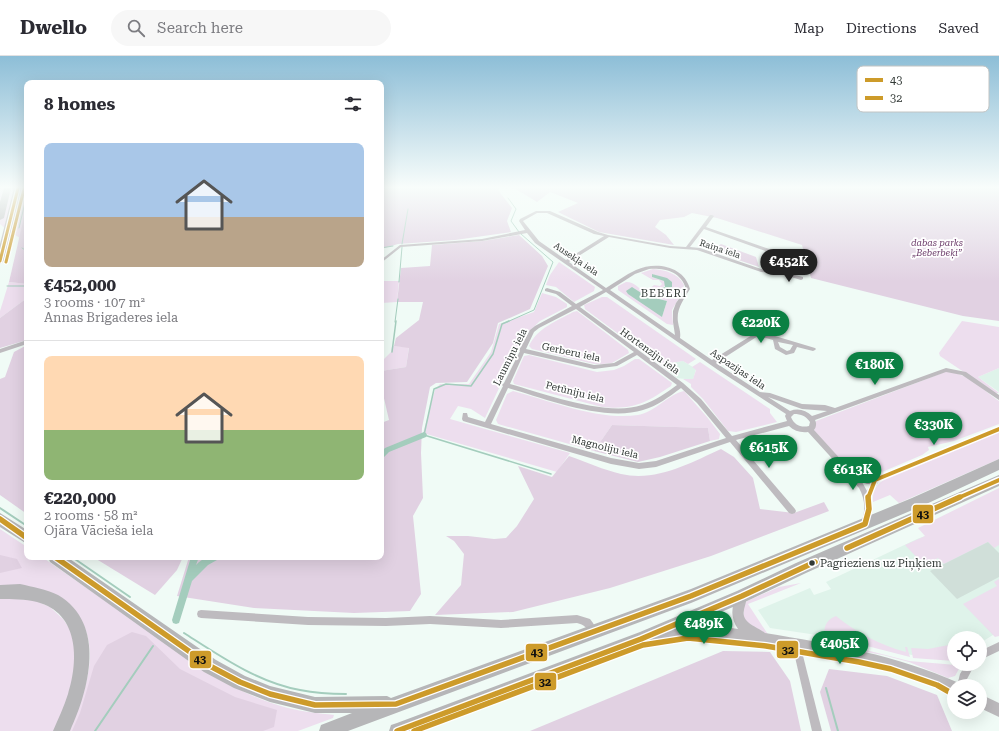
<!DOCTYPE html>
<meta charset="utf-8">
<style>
:root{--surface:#fff;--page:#f7f7f7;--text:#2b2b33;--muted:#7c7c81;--line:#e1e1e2;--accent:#0b8043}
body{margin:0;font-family:"Roboto Serif",serif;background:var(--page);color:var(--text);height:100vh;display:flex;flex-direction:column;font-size:15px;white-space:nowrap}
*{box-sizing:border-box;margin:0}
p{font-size:13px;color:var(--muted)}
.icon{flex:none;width:22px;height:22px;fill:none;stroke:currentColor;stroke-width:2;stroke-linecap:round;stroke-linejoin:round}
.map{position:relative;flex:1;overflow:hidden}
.panel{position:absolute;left:24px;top:24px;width:360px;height:480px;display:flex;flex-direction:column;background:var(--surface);border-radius:8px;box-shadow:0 4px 16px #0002}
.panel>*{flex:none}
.controls{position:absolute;left:947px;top:575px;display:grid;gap:8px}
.controls a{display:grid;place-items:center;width:40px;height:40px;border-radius:50%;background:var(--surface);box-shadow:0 4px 16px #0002;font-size:20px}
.price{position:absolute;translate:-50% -34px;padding:0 9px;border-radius:14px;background:var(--accent);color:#fff;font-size:13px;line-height:26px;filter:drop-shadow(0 1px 2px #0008)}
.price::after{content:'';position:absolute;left:50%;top:24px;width:12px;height:9px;margin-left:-6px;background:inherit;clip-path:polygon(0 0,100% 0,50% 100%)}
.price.current{background:#222;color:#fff}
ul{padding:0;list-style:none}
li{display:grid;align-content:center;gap:8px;height:212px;padding:0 20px}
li+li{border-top:1px solid var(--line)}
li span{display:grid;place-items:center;height:124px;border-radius:8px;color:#555}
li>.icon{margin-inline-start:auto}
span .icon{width:72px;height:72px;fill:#fffc;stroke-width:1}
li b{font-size:17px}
h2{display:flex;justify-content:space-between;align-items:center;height:48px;padding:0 20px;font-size:17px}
header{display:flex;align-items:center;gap:24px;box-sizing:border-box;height:56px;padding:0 20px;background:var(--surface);border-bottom:1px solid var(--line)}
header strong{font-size:19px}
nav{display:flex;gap:22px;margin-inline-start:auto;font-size:14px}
.search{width:280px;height:36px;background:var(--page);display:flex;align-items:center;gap:10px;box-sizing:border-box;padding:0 14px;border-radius:22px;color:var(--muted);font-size:15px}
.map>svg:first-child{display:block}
.built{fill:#dff3ea}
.green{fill:#eddeee}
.forest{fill:#e1d1e2}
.water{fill:#a4cdbd}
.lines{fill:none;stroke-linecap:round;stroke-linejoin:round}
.stream-far2{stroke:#a4cdbd;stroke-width:1}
.stream-far1{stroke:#a4cdbd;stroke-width:1.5}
.stream{stroke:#a4cdbd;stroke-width:2}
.canal{fill:#a4cdbd;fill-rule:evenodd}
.building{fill:#d0dfd9}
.minor{fill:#bebbbf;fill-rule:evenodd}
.secondary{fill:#bcbabd;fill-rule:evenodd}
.trunk{fill:#b6b6b8;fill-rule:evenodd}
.bus-1-far2-casing{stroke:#fff;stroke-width:5.5}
.bus-1-far1-casing{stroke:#fff;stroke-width:7}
.bus-1-casing{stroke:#fff;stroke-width:8}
.bus-2-far1-casing{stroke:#fff;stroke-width:5.5}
.bus-2-casing{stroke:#fff;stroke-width:8}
.bus-1-far2{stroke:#cd9b2a;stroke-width:3}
.bus-1-far1{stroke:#cd9b2a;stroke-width:4}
.bus-1{stroke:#cd9b2a;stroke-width:5.5}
.bus-2-far1{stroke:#cd9b2a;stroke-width:3}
.bus-2{stroke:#cd9b2a;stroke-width:5.5}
.bus-dot{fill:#323936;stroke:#fff;stroke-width:1.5}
.labels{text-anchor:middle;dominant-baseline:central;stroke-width:3.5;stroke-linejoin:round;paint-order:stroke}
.far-park-label{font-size:9px;font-style:italic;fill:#6c3c6a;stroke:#fff}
.far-street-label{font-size:9px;fill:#323936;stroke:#fff}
.street-label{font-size:10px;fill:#323936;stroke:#fff}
.neighbourhood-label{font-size:11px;letter-spacing:1px;fill:#323936;stroke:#fff}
.near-bus-label{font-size:11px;fill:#323936;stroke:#fff;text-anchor:start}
.key{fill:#fff;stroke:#c2c4c3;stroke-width:1}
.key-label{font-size:11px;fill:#323936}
.line-badge{stroke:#fff;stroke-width:1.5}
.pale-badge-label{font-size:11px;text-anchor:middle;font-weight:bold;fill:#111}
</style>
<header>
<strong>Dwello</strong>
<div class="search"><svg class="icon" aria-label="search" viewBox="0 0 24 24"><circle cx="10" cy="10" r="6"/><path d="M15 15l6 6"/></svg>Search here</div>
<nav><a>Map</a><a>Directions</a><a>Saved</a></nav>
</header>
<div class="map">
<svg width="999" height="675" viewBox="0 0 999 675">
<rect width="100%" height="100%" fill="#f0fbf6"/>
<g class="built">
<path d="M683,305L696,313L693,324L677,322L667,314L670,307Z"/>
<path d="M999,312V336L978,321Z"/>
<path d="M999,453V578L993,579L980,587V582H954V603L918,600L894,596L864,586L770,572L758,554L810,532L814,539L831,533L826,526L917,483Z"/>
</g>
<g class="green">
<path d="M0,132H27V186L8,175L0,168Z"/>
<path d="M559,206L595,231L594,235L574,246L556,231L546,229L550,219Z"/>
<path d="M653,213C665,214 678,217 684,229L682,237L665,241L653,238L655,235L661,236L672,226L652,218V221L664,225L666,229L662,232H653L649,237L646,236L654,229L660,230L662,228L659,224H653L641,217Z"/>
<path d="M381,225H399L397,246L381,247Z"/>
<path d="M9,226L27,228V242L0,262V255Z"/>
<path d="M626,226C636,226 639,234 648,238L646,240L644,239L632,231L662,261L667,245L651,241L652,239L663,242H679L672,254L673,269L667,268L618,234V230Z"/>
<path d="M542,237L556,241L567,248V251L540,265L523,281L485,362L471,353L458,350L450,363L570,397L557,416L423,377L435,334L440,328H469L491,296L499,268L534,256Z"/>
<path d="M602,241H607L696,303L688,308L683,305L670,307L667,314L585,253L584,249Z"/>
<path d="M577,255L628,294L629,297L612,307L603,308H594L532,293L529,290C537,272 557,265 573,256Z"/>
<path d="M962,265L999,271V312L978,321L999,337H995L940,300L939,297Z"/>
<path d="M392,290L409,291L406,311L381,315V306L391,296Z"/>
<path d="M529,299L597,316L614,314L624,310L635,303H639L672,327L671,330C646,347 634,354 602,351L514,328L513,325L524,300Z"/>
<path d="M700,306L770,353V357L777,366L736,376L728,375L703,343L691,331V328L683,323H693L696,314L692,311Z"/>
<path d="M945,316C966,315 983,334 999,345V368L954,385L928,391L929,394L922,399L868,422L855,419L814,375L816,365Z"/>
<path d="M513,335C550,345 600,365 638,359C655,356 669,338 684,335L707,361L720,378L719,383L710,385L708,372L612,369L594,395L498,368L496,364L507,338Z"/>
<path d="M999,376V403L899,447L890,439L873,446C872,435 876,429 885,423Z"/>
<path d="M999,432V489L994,492L988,486L944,508L938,502L924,509L905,489L925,480L918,472Z"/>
<path d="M0,473L27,491V501H42L199,610C227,628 256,644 288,652C303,656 319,657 334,659L333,662L298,675H67C86,640 104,586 73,553C68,546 60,540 51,537C41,533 12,532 0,531Z"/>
<path d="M999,523V580L995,581L963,548L997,530L994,526Z"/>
<path d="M801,527L748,548L769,580L743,564L744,549L747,545L779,531Z"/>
<path d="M0,542L34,544L50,551L63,563L70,573L74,586L75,622L56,675H0Z"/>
<path d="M836,560C857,577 880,589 906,596L905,591H907L910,601L871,591L826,584C822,574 825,564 836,560Z"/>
<path d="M829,588L866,594L909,605L956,609L960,611L955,620L948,622L909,606L883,599L831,590Z"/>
<path d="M954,588V605L913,602L911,592L928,593Z"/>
</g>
<g class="forest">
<path d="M381,132H500L498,134L512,152L507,165L511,176L455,184L398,188L381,193Z"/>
<path d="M514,132H999V265L963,260L811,222L802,189L717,162L692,157L684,161L660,164L655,171L666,179L674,189L599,176L558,156L578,147L550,136L537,146Z"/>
<path d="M27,148V228L9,226Z"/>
<path d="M519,179L542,200L548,210L530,253L498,267L493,287L467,326L436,327L430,331L422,372L421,397L423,442L413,460L421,538L410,555L354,557L254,552L177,540L189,501H381V367L389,364L383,338L381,337V315L406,311L409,292L394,290L396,282L419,264L423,246H397L401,212L430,210L432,189L483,185Z"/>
<path d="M721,188L756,201L759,211L712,195Z"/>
<path d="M27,242V284L0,292V262Z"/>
<path d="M27,289V458L0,439V323L5,321L14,296Z"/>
<path d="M612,369L708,372L710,385L660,401L638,406L594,395Z"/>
<path d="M721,393L734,401L753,422L760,453L794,457L824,446L829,455L711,500L610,532L513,556L435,559L461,529L464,498L454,485L446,480H468L494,483L506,482L517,470L534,443L518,410L552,421L569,400C586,406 604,414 621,418C657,426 690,407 721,393Z"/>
<path d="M0,499L17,503L22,512L0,517Z"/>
<path d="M93,501H183L177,514L155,539Z"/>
<path d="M132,576L146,580L180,613L235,641L277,654L274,671L263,675H72L80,657L94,610L107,589Z"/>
<path d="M723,595L770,596L790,625L801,675H530Z"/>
<path d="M829,613L887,620L937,639L952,675H831L820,636Z"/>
</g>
<path class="water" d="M652,218L667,222L672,226V231L668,234L655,235L651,241L667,245L662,261L628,238L626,235L632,231L646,240L653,232L660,233L665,231L664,225L652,221Z"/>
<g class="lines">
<g class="stream-far2">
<path d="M508,142L516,153L511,165L519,176"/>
<path d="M19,172L27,138"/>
<path d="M402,188L408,153"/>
<path d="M22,192L27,195"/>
<path d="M381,192L393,190"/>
<path d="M399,226L402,191"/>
<path d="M7,230H27"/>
<path d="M395,266L398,243"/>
<path d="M507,266L534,254L553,206L521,178"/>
</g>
<g class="stream-far1">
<path d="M509,265L502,268L493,298L471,330L446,328L434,333L424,379L551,418"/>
<path d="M392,296L396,265"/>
</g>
<g class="stream">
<path d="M0,452L27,470"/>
<path d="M72,501L130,541"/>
<path d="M184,577C220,600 257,626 300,634C315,637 330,638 346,638"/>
<path d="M826,632L838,675"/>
<path d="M95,675L153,590"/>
</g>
<g class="canal">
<path d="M424,376L426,377L427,379L426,381L389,396L383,402L381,403V396L385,392Z"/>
<path d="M191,501H199L196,509C204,501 206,501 218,501L217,504L208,509L192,525L180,564L179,567L176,568L173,567L172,564Z"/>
</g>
</g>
<path class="building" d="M988,486L999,497V521L957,543L930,515Z"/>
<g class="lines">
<g class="minor">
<path d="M536,155H550L598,176L608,179L670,190L686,191L710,159H712L714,160L706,171L772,194L779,202L783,216L803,221V223L801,224L781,218L761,216L697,194L670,192L609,181L569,206L606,232C616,226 625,219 636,214C656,205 684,210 690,233C684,243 676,253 678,266C679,272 681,276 680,282L712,304L757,276L775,280L815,292L816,293L815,294L813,295L797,291L794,297L786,299L775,293L773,284L758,280L716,307L760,336L770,337L802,348L825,349L835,352L946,312L966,316L999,339V344L962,319L946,316L815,364C817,367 816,372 814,374L854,418L867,422L875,421L999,370V376L878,426L871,443V456L868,468L865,469L862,468C861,464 864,460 864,455C865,447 863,439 859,432L808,376C801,377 794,375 789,370L736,384L795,453L796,455L795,457L792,458L789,457L730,386L656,411L639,413L611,408L463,365L462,363L463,357H467L468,361L485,366L503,330L502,329L504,327L520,295L519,294L530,274L535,270L572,250L556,238L545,235V233L547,232L560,236L576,248L603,234L535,187L527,177L482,185L401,191L381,207V204L400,189L482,183L525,174L519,165L520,163ZM537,157H547L594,178L604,180L566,204L539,185L523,165ZM704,173L768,196L775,202L778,215L764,214L700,192L690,191ZM649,213C666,212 681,216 686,233L676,247L673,255V266L675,279L610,234L635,218ZM606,236L718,314L786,358L785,360L787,365L732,380L701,343L683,327L580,251ZM576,253L634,296L614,307L594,309L526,293L534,276L539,272ZM778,286L793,289L790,294L787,295L780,291ZM524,297L594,313L617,310L637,299L677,329C666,337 655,345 642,349C607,361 545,338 510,328ZM508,332C546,343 605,366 643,354C657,350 669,341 681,332L697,347L726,382L656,405L639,407L611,402L491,368ZM768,341L802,353L827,355L812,360C806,354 798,352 790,355ZM794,358C801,358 806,360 810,366L809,370C801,372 794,369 791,361ZM862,426L867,428H870L867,435Z"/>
<path d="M27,284V288L0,297V293Z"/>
<path d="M201,554L308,561L386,562L430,560L501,564L577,559L590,563L593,567L597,575L596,578L593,579L590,578C587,571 584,569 577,567L501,572L430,568L386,570L308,569L201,562L198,561L197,558L198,555Z"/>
<path d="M796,584L799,585L800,588L822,675H812L792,588L793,585Z"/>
<path d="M999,586V595L980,604V595Z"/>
<path d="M966,608H975L967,623L965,630H957L960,618Z"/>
</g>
<g class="secondary">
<path d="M742,534L746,536C750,545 739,555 746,564C751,570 759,572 765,577C832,588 896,599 959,627L960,630H954V639L916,623L878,611L772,590L714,583H683L654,587L650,585L648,581L650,577C673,567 713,570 738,573C729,560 732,549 738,536Z"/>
<path d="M980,638L999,647V661L980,652Z"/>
</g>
<g class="trunk">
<path d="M4,132H11L4,162L0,164V146Z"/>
<path d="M14,132H22L4,205L0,208V188Z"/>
<path d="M999,403V414L922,450L691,547L348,675H319L321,669L352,657H315L270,646L234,632L204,616L50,506L48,501H67L216,604L245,620L270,630L315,641L387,640L391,642L691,533L912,442Z"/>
<path d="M999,419V430L806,517L747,545L646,588L419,675H389L391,669L397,667L640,576L737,535L796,507Z"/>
<path d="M0,457L27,474V488L0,471Z"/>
<path d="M20,528C33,531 46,533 58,539C107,568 89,634 70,675H53C58,663 64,651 68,638C79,604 79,557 37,546C25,543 12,543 0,543V529Z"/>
</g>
<defs>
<path id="bus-1-far2" d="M0,205L18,132"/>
<g id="bus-1-far1">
<path d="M868,442L875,424L999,373"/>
<path d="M958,442L999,424"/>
</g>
<g id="bus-1">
<path d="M0,463L27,482"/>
<path d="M847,492L960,441"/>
<path d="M55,501L210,610L240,626L270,638L315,649L396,648L691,540L865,468L869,453L868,441"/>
<path d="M397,675L641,583L742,540L815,506"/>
</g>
<path id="bus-2-far1" d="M6,206L24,133"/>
<path id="bus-2" d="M414,675L643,589L688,582L766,590L859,606L891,613L937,629L951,637"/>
</defs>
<use href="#bus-1-far2" class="bus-1-far2-casing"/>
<use href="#bus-1-far1" class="bus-1-far1-casing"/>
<use href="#bus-1" class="bus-1-casing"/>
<use href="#bus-2-far1" class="bus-2-far1-casing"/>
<use href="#bus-2" class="bus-2-casing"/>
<use href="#bus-1-far2" class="bus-1-far2"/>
<use href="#bus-1-far1" class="bus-1-far1"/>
<use href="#bus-1" class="bus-1"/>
<use href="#bus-2-far1" class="bus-2-far1"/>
<use href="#bus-2" class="bus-2"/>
</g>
<linearGradient id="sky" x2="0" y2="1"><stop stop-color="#8dbed7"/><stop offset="0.58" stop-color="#f8fdfb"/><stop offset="1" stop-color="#f8fdfb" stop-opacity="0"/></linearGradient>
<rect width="999" height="226" fill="url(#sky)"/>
<circle class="bus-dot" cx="812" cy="507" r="3.5"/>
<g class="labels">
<g class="far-park-label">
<text x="937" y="187">dabas parks<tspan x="937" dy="10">„Beberbeķi”</tspan></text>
</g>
<g class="far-street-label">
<text transform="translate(720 193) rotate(18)">Raiņa iela</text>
<text transform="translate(576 203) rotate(34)">Ausekļa iela</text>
</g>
<g class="street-label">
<text transform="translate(650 295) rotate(36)">Hortenziju iela</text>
<text transform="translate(571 296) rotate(12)">Gerberu iela</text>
<text transform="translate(510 301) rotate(-63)">Laumiņu iela</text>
<text transform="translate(738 313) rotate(34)">Aspazijas iela</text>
<text transform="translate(575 336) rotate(14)">Petūniju iela</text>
<text transform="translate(605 391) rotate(14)">Magnoliju iela</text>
</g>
<g class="neighbourhood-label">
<text x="664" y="237">BEBERI</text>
</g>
<g class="near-bus-label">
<text x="820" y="507">Pagrieziens uz Piņķiem</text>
</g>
</g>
<rect x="857" y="10" width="132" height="46" rx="6" class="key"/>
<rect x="865" y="22" width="18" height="4" fill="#cd9b2a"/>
<rect x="865" y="40" width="18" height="4" fill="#cd9b2a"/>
<g class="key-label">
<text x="890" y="28">43</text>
<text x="890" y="46">32</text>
</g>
<g class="line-badge">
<rect x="912" y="448" width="22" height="20" rx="4" fill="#cd9b2a"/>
<rect x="776" y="584" width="23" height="19" rx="4" fill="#cd9b2a"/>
<rect x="525" y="587" width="23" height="19" rx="4" fill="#cd9b2a"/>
<rect x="189" y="594" width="23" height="19" rx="4" fill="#cd9b2a"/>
<rect x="534" y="616" width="23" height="19" rx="4" fill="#cd9b2a"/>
</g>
<g class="pale-badge-label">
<text x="923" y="462">43</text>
<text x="788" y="598">32</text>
<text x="537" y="600">43</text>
<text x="200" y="607">43</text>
<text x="545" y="630">32</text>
</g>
</svg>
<div class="controls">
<a><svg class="icon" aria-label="locate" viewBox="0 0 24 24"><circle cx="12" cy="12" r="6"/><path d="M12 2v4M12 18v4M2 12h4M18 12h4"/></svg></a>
<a><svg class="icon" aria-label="layers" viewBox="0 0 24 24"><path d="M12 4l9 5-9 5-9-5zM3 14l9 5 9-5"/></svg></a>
</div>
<b class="price current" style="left:789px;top:227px">€452K</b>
<b class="price" style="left:761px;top:288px">€220K</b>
<b class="price" style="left:875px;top:330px">€180K</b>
<b class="price" style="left:934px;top:390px">€330K</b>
<b class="price" style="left:769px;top:413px">€615K</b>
<b class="price" style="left:853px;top:435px">€613K</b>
<b class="price" style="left:704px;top:589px">€489K</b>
<b class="price" style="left:840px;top:609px">€405K</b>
<section class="panel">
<h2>8 homes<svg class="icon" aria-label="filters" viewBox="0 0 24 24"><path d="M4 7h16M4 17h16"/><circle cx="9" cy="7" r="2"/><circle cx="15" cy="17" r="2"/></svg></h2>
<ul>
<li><span style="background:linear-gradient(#a9c7e8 60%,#b9a48a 0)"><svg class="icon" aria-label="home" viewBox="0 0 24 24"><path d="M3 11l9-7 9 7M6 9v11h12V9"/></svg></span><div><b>€452,000</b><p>3 rooms · 107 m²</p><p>Annas Brigaderes iela</p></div></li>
<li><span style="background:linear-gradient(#ffd9b3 60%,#8fb573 0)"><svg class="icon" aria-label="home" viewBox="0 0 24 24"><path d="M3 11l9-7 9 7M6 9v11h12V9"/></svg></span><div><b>€220,000</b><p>2 rooms · 58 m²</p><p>Ojāra Vācieša iela</p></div></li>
</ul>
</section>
</div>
